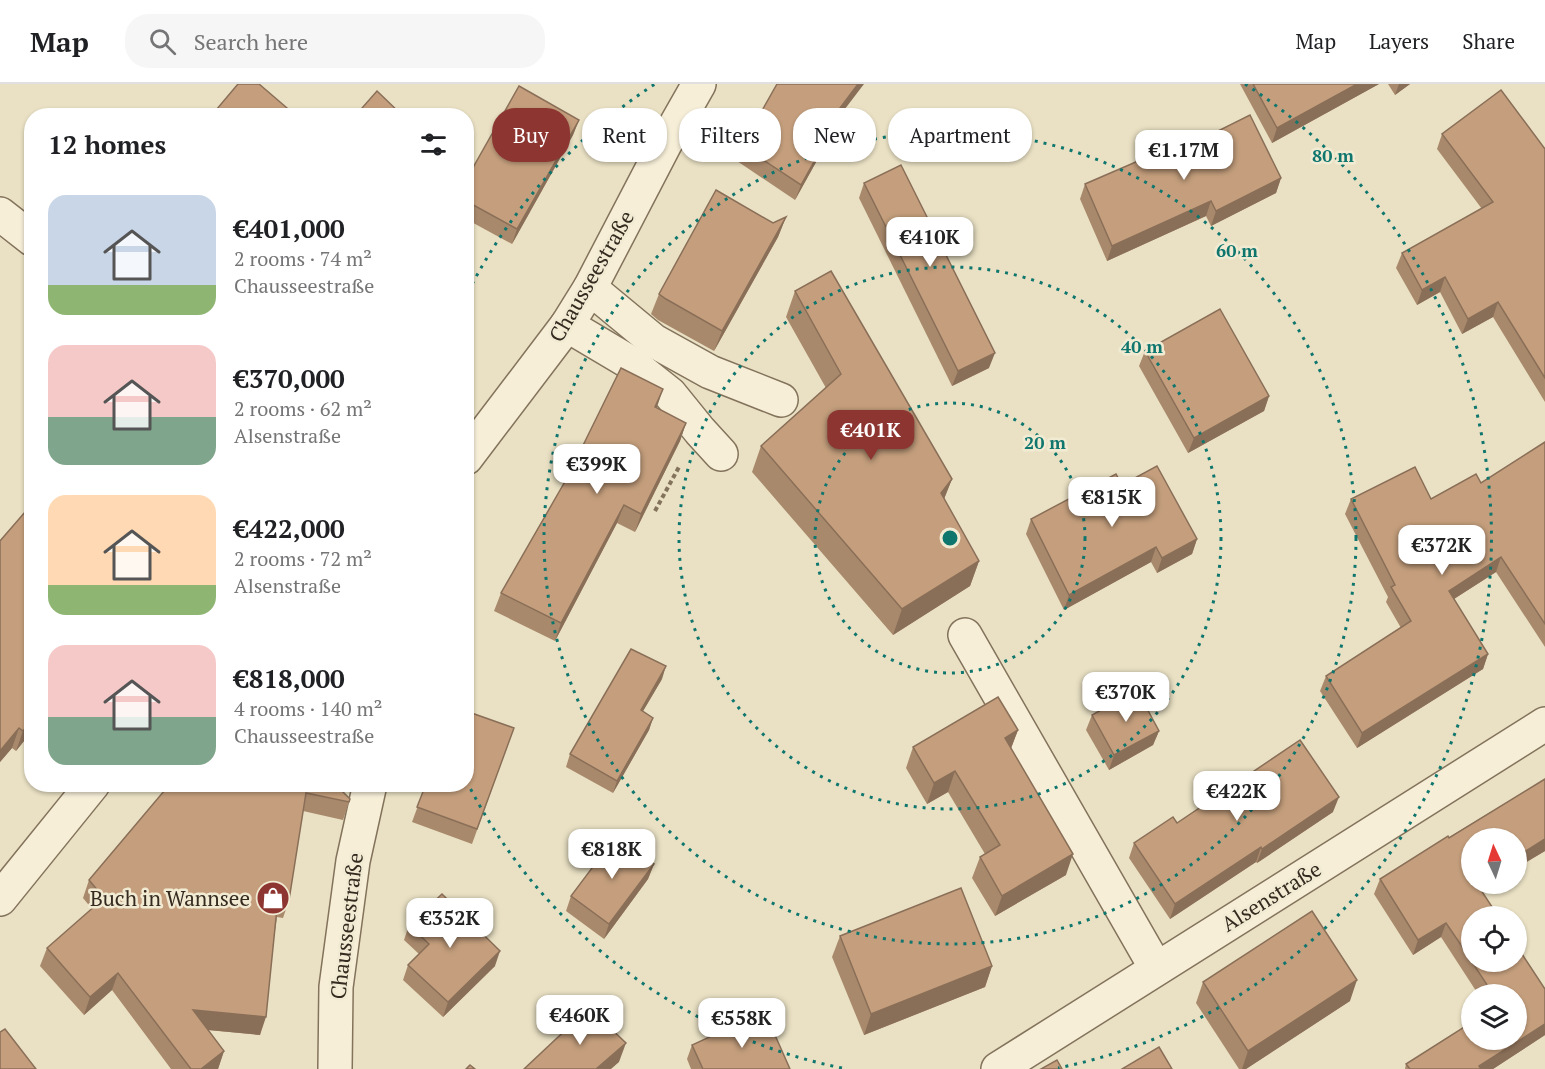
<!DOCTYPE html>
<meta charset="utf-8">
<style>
:root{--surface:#fff;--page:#f6f6f6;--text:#202124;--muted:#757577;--line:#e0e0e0;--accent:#8d3531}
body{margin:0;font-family:"PT Serif",serif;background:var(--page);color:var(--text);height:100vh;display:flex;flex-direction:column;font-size:22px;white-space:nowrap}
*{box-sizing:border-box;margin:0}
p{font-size:20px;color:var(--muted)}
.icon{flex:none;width:33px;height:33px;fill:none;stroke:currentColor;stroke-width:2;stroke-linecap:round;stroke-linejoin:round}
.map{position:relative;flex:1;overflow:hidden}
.details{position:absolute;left:24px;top:24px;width:450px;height:684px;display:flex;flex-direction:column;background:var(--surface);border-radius:24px;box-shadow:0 2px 4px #0004}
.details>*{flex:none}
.hud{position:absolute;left:492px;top:24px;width:570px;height:54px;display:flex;gap:12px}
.needle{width:39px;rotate:356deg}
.fabs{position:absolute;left:1461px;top:744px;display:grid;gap:12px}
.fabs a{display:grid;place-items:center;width:66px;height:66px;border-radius:50%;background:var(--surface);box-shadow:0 2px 4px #0004;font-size:30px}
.price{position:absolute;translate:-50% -51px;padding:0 14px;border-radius:12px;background:#fff;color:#222;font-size:20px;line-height:39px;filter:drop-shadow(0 2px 3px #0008)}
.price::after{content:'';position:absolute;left:50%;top:36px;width:18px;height:14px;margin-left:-9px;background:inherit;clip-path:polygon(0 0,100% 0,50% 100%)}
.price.on{background:var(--accent);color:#fff}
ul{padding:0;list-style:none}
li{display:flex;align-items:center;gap:18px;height:150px;padding:0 24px}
li span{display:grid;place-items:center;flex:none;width:168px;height:120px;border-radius:18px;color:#555}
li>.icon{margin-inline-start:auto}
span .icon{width:72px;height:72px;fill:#fffc;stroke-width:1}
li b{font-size:26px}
h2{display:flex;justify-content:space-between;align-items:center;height:72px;padding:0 24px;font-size:26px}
.chip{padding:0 21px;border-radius:24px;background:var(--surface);box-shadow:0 2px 4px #0004;font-size:21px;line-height:54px}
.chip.on{background:var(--accent);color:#fff}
header{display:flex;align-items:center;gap:36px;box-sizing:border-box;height:84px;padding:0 30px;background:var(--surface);border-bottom:2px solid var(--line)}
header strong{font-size:28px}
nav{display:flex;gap:33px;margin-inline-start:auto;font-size:21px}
.search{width:420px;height:54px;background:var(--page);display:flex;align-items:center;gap:15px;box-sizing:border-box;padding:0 21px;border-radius:24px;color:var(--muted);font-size:22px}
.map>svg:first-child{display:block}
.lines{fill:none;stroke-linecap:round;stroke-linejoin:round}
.minor-casing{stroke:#83735c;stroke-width:36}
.path{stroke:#83735c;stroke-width:4;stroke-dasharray:4.5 3;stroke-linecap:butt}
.minor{stroke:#f6eed7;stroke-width:33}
.wall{fill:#a9896c}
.shaded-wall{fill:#8a6f58}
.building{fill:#c59f7d;stroke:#8a6f58;stroke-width:1.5}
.ring{fill:none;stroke:#0f766e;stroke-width:3;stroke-dasharray:3 6}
.labels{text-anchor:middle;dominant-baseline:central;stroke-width:5;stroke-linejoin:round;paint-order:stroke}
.street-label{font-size:21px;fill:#342a1f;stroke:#f2ebd3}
.poi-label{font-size:21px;fill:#342a1f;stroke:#f2ebd3;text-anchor:end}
.centre{fill:#0f766e;stroke:#f2ebd3;stroke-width:3}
.ring-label{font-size:18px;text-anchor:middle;font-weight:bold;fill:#0f766e;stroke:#f2ebd3;stroke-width:5;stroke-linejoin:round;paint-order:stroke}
</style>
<header>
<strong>Map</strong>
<div class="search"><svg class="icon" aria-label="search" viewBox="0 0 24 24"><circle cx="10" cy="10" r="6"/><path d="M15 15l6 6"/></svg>Search here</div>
<nav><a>Map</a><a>Layers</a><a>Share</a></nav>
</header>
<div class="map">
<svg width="1545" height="985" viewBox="0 0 1545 985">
<rect width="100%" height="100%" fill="#eae1c4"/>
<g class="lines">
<defs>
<g id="minor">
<path d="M0,130L32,155"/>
<path d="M590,204L654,257L710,288L781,316"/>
<path d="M567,241L631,279L670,310L700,347L721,370"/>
<path d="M466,374L567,241L590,204L666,58L699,0"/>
<path d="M965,551L1156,884"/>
<path d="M0,815L93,700"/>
<path d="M335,985L336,903L353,777L370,700"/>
<path d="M998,985L1545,640"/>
</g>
</defs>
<use href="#minor" class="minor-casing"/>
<path class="path" d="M655,427L679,383"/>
<use href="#minor" class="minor"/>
</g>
<g class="wall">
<path d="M1240,0H1379L1272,59Z"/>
<path d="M1388,0H1410L1395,11Z"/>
<path d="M579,36L573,51L512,160L466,135V96Z"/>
<path d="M1442,50L1545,65V318L1493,233L1462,250L1440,208L1417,221L1396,184L1402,169L1482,125L1437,65Z"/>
<path d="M742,62H825L795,116L737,77Z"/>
<path d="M1148,82L1281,94L1276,109L1211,142L1206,132L1107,177L1080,115L1085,100Z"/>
<path d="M32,95V108L28,105Z"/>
<path d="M864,99L989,284L952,302L859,114Z"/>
<path d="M786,133L778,153L714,267L658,236L651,230L659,210L773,139Z"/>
<path d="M795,207L952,395L944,415L979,477L970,502L893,551L752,388L761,362L826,304L786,233Z"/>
<path d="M1145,267L1269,312L1264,327L1188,369L1139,282Z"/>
<path d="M656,324L686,339L680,357L635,448L617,439L555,557L494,527L501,509Z"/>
<path d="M1545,358V563L1496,488L1454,515L1488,570L1483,585L1357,664L1320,607L1326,592L1401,544L1386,518L1388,513L1345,430L1351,415H1431L1481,399Z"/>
<path d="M1122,401L1197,455L1192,470L1157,489L1151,478L1064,526L1026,450L1031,435Z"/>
<path d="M32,420V647L16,667L12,664L0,678V457Z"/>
<path d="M662,595L643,627L653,634L649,646L613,709L566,683L570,670Z"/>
<path d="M1092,631L1159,647L1153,661L1109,686L1086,646Z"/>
<path d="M514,644L472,760L412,738L426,700Z"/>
<path d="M1018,646L1011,664L1066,791L995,832L972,794L980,773L985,770L948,708L927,720L906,684L913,663Z"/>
<path d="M1545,695V767L1481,806L1545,905V951L1493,985H1405L1406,980L1516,910H1478L1441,853L1413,871L1374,810L1380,795Z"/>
<path d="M170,700H335L350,715L343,736L303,727L289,816L283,834L277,833L260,951L208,946L224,967L218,985H171L112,906L84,931L40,882L47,864L92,825L83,814L89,796Z"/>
<path d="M1333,728L1257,779L1256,778L1170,835L1129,774L1134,759L1177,739Z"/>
<path d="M654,780L648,795L604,855L566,827L571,812Z"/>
<path d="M409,841L495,882L443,933L403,896L408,881L419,870L404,856Z"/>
<path d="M840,852L992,882L985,903L864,951L832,873Z"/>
<path d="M1203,898L1350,917L1246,985H1239L1196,919Z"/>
<path d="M733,948L790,985H691L687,975L692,961Z"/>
</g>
<g class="shaded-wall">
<path d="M858,0H864L819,59L825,44Z"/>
<path d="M1357,0H1379L1272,59L1277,44Z"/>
<path d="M1399,0H1410L1395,11Z"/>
<path d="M579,36L573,51L512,160L517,145Z"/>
<path d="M831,47L825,62L795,116L801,101Z"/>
<path d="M1281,94L1276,109L1211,142L1216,127Z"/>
<path d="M1211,117L1206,132L1107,177L1112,162Z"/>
<path d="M786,133L778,153L714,267L722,247Z"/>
<path d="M1445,193L1440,208L1417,221L1422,206Z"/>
<path d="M1498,218L1493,233L1462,250L1468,235Z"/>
<path d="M995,269L989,284L952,302L958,287Z"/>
<path d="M663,305L657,323L648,341L655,323Z"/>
<path d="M1269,312L1264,327L1188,369L1194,354Z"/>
<path d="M686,339L680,357L635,448L641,430Z"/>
<path d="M952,395L942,420L941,409Z"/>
<path d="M624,421L617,439L555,557L561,539Z"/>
<path d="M1197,455L1192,470L1157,489L1162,474Z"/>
<path d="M1156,463L1151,478L1064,526L1069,511Z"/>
<path d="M1501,473L1496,488L1443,522L1449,507Z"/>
<path d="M979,477L970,502L893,551L902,525Z"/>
<path d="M1488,570L1483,585L1357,664L1362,649Z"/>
<path d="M666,582L662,595L636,639L641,626Z"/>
<path d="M653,634L649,646L613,709L617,697Z"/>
<path d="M32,636V647L16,667L23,647Z"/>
<path d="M19,644L12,664L0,678V667Z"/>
<path d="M1018,646L1010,667L1005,654Z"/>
<path d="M1159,647L1153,661L1109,686L1114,671Z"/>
<path d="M955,687L948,708L927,720L934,699Z"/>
<path d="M1339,713L1333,728L1257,779L1262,765Z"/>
<path d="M1545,755V767L1516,784V773Z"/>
<path d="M1261,763L1256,778L1170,835L1175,820Z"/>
<path d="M1073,770L1066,791L995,832L1002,812Z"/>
<path d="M654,780L648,795L604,855L609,840Z"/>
<path d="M1476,800H1492L1471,813Z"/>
<path d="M1446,839L1441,853L1413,871L1418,856Z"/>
<path d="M500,867L495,882L443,933L448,918Z"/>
<path d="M992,882L985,903L864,951L871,930Z"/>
<path d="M118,889L112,906L84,931L90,913Z"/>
<path d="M1357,896L1350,917L1246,985H1242L1248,967Z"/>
<path d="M193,926L266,933L260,951L187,944Z"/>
<path d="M1545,940V951L1493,985H1478L1479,982Z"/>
<path d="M626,959L619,978L611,985H596Z"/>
<path d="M224,967L218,985H201Z"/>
</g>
<g class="building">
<path d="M238,0H259L294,30L292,32H211Z"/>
<path d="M777,0H858L825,44L831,47L801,101L742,62Z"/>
<path d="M1253,0H1357L1277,44Z"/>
<path d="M519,2L579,36L517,145L466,117V96Z"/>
<path d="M1501,6L1545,65V294L1498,218L1468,235L1445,193L1422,206L1402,169L1493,118L1442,50Z"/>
<path d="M377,7L403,32H355Z"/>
<path d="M87,27L92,32H83Z"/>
<path d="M1250,31L1281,94L1216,127L1211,117L1112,162L1085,100L1145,74L1148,82Z"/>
<path d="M901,81L995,269L958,287L864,99Z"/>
<path d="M716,106L773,139L786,133L722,247L666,215L659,210Z"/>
<path d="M831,187L952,395L941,409L979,477L902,525L761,362L841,290L795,207Z"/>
<path d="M1220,225L1269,312L1194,354L1145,267Z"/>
<path d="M621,284L663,305L655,323L686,339L641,430L624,421L561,539L501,509L567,394Z"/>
<path d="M1545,358V540L1501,473L1449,507L1488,570L1362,649L1326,592L1411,537L1391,503L1395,501L1351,415L1415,383L1431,415L1476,390L1481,399Z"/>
<path d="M1157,382L1197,455L1162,474L1156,463L1069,511L1031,435L1116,390L1122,401Z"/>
<path d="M32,420V636L23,647L19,644L0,667V457Z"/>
<path d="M631,565L666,582L641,626L653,634L617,697L570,670Z"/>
<path d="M1137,606L1159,647L1114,671L1092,631Z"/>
<path d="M998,613L1018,646L1005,654L1073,770L1002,812L980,773L1000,761L955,687L934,699L913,663Z"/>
<path d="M466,627L514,644L477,745L417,723L426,700H466Z"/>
<path d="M1300,656L1339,713L1262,765L1261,763L1175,820L1134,759L1173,733L1177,739Z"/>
<path d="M1545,695V755L1516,773V754H1472V800H1477L1498,832H1472V877L1446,839L1418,856L1380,795L1448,752L1449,754Z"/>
<path d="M170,700H335L350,715L349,718L306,709L289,816L278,814L266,933L193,926L224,967L201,985H191L118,889L90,913L47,864L104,814L89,796Z"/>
<path d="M616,752L654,780L609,840L571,812Z"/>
<path d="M961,804L992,882L871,930L840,852Z"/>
<path d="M442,810L500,867L448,918L408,881L429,860L409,841Z"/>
<path d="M1312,827L1357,896L1248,967L1203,898Z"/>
<path d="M1516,861L1545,905V940L1479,982L1481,985H1410L1406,980L1472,938V956H1516V910H1493L1472,878H1516Z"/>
<path d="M589,924L626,959L596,985H524Z"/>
<path d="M767,933L790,985H703L692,961L731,943L733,948Z"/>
<path d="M5,945L36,985H0V948Z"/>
<path d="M1159,963L1172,985H1122Z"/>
<path d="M1057,976L1062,985H1041Z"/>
<path d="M470,981L475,985H466Z"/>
</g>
<g class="ring">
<circle cx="950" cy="454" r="135"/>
<circle cx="950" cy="454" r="271"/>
<circle cx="950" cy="454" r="406"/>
<path d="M842 984A541 541 0 0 1 468 700M468 208A541 541 0 0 1 655 0M1245 0A541 541 0 0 1 1058 984"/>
</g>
<defs>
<symbol id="shop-disc" viewBox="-11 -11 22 22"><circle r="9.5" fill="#8d3531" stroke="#f2ebd3"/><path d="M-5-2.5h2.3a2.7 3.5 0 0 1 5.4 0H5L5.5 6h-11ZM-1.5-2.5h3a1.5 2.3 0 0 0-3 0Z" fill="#fff"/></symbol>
</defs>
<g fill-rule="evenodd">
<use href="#shop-disc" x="254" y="795" width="38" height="38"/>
</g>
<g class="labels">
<g class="street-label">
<text transform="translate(591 192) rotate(-60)">Chausseestraße</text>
<text transform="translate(1271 812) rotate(-32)">Alsenstraße</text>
<text transform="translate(346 842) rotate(-83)">Chausseestraße</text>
</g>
<g class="poi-label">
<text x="250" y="814">Buch in Wannsee</text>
</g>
</g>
<circle cx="950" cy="454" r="9" class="centre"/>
<g class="ring-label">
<text x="1333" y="78">80 m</text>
<text x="1237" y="173">60 m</text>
<text x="1142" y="269">40 m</text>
<text x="1045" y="365">20 m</text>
</g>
</svg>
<div class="fabs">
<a><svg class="needle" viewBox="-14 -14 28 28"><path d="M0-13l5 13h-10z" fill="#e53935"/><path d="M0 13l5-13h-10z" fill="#757577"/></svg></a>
<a><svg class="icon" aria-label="locate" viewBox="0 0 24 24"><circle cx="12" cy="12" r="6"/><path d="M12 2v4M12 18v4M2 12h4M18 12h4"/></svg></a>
<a><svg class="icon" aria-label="layers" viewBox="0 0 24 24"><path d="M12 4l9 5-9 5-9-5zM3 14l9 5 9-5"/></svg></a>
</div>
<b class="price" style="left:1184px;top:97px">€1.17M</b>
<b class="price" style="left:930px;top:184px">€410K</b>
<b class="price on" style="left:871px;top:377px">€401K</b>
<b class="price" style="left:597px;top:411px">€399K</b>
<b class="price" style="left:1112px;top:444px">€815K</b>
<b class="price" style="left:1442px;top:492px">€372K</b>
<b class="price" style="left:1126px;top:639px">€370K</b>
<b class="price" style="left:1237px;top:738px">€422K</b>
<b class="price" style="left:612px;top:796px">€818K</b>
<b class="price" style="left:450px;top:865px">€352K</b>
<b class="price" style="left:580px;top:962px">€460K</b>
<b class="price" style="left:742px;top:965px">€558K</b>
<div class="hud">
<a class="chip on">Buy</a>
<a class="chip">Rent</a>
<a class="chip">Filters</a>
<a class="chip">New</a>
<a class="chip">Apartment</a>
</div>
<section class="details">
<h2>12 homes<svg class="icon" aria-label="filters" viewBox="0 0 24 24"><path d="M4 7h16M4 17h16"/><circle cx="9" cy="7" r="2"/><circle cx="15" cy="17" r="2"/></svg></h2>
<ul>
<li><span style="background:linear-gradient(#c9d6e8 75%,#8fb573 0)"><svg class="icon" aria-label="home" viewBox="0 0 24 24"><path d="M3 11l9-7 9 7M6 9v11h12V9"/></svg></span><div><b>€401,000</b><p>2 rooms · 74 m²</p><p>Chausseestraße</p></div></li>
<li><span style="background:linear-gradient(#f6c9c9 60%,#7fa58c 0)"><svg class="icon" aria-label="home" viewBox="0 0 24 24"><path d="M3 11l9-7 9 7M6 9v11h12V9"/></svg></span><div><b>€370,000</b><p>2 rooms · 62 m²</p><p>Alsenstraße</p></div></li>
<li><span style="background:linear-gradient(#ffd9b3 75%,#8fb573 0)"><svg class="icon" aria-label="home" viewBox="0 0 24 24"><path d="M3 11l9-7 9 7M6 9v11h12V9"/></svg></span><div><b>€422,000</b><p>2 rooms · 72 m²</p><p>Alsenstraße</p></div></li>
<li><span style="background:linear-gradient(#f6c9c9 60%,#7fa58c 0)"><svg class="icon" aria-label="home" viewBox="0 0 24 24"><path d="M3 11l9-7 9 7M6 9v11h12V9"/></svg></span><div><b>€818,000</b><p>4 rooms · 140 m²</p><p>Chausseestraße</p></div></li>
</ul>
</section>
</div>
